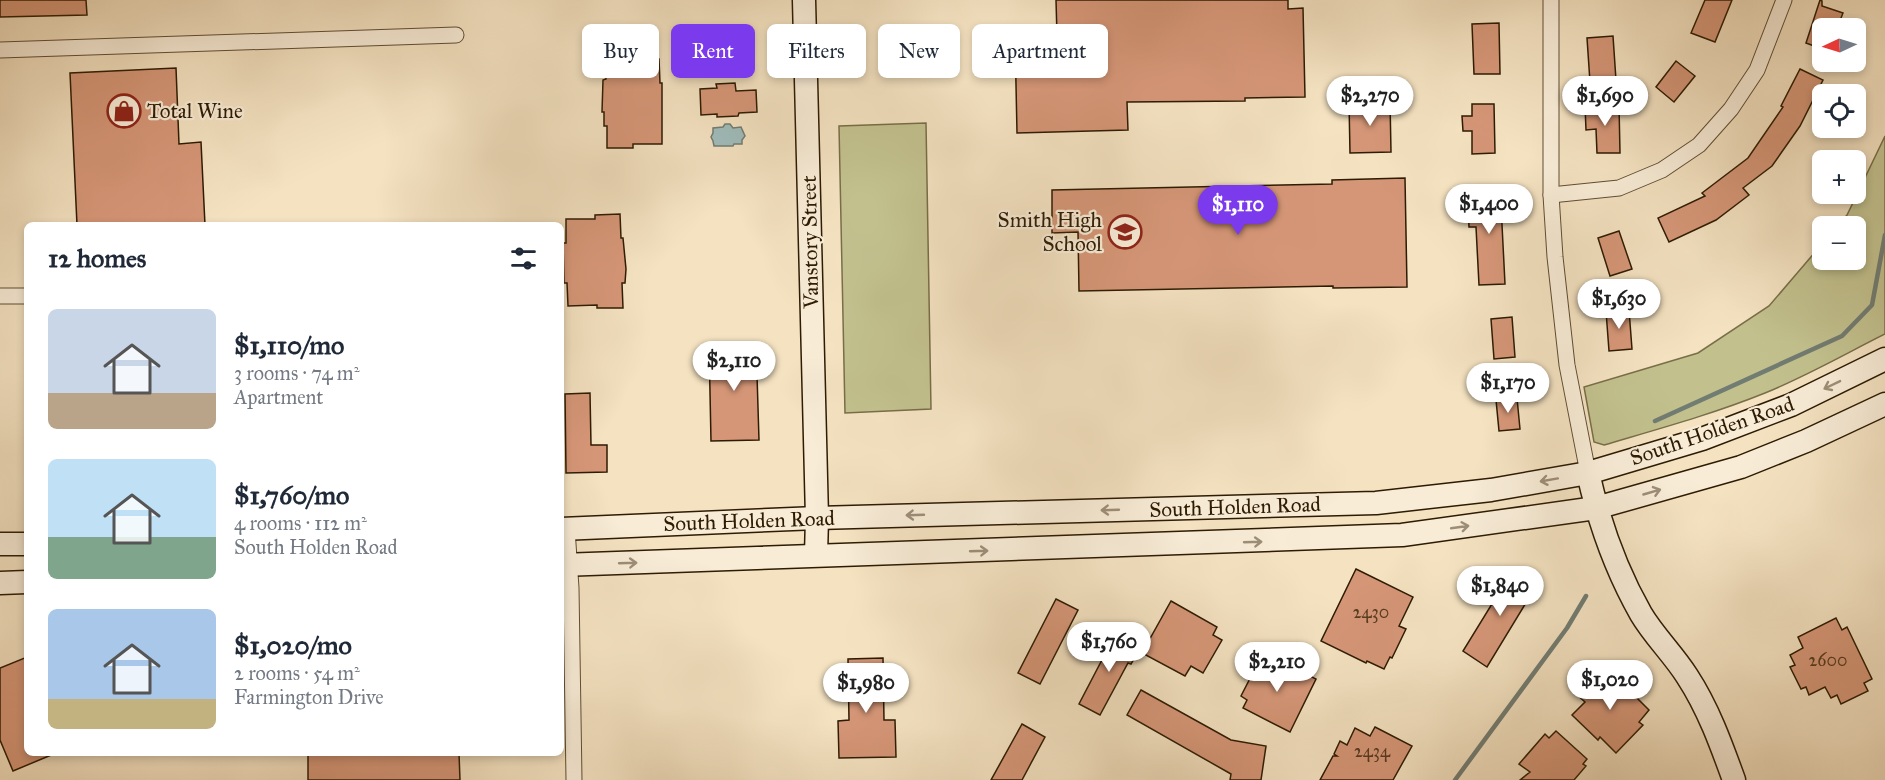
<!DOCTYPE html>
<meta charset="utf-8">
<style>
:root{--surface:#fff;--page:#f2f2f3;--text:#1f2937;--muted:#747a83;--accent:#7c3aed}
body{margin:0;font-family:"IM FELL Great Primer",serif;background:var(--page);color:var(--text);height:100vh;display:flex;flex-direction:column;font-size:22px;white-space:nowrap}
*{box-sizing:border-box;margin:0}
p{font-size:20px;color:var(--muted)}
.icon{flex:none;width:33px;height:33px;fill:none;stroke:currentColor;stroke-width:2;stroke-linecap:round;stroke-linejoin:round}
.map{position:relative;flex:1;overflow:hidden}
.side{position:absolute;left:24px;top:222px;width:540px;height:534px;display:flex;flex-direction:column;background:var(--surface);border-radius:9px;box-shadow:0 3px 9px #0003}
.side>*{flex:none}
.hud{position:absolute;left:582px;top:24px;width:570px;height:54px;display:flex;gap:12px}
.needle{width:39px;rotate:266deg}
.tools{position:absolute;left:1812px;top:18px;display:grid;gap:12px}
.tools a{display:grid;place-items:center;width:54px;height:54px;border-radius:9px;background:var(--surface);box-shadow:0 3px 9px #0003;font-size:30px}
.price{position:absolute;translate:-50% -51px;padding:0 14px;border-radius:21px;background:#fff;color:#222;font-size:20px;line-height:39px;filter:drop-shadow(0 2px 3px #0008)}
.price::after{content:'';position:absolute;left:50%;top:36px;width:18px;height:14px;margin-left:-9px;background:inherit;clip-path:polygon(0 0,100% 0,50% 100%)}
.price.active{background:var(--accent);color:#fff}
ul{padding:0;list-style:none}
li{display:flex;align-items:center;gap:18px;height:150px;padding:0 24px}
li span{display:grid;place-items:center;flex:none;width:168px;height:120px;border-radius:9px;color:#555}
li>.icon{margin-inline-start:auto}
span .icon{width:72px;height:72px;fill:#fffc;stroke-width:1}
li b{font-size:26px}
h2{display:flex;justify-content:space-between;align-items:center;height:72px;padding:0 24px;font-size:26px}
.pill{padding:0 21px;border-radius:9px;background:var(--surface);box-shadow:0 3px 9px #0003;font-size:21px;line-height:54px}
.pill.active{background:var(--accent);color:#fff}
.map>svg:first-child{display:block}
.green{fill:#c2c18e;stroke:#786e48;stroke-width:1.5}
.water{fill:#9fbcbc;stroke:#717c72;stroke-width:1.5}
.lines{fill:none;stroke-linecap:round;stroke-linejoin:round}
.stream{stroke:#717c72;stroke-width:4.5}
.building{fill:#d59677;stroke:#2d1b03;stroke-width:1.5}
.street-casing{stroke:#5f4d32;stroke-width:17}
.secondary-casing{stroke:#2d1b03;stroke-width:25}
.street{stroke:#f8ecd7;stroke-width:15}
.secondary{stroke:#f8ecd7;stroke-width:22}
.oneway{stroke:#9d8e78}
.labels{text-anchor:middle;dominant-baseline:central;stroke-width:4.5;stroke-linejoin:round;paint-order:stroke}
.number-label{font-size:18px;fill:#573a20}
.poi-label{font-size:21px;fill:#2d1b03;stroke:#f8ecd7;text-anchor:start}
.street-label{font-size:21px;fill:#2d1b03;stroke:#f8ecd7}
</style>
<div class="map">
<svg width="1885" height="780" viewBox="0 0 1885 780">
<rect width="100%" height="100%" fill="#f4e2c1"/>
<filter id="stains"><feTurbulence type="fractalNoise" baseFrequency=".00333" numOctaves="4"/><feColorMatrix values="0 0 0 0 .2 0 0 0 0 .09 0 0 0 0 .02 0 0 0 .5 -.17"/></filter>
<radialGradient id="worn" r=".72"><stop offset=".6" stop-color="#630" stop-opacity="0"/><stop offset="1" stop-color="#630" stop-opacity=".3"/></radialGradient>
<g class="green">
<path d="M926,123L931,409L845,413L839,126Z"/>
<path d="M1885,136V334C1845,354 1807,376 1765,393C1713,414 1658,429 1604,445L1594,442L1584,387L1698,353L1769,306L1822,244V260H1856V226H1837L1847,215Z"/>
</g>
<path class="water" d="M725,124H730L733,128L741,127L745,136L742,140V144H734L733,146H714L713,141L711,137L713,133V128L723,127Z"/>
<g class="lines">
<g class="stream">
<path d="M1655,421L1842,336L1872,305L1885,235"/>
<path d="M1455,780L1567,628L1586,596"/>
</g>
</g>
<g class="building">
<path d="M0,0H86L87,15L0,17Z"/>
<path d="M1056,0H1288V9L1303,8L1305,97L1245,98V101L1127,102L1128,130L1017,133L1015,37L1057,36Z"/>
<path d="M1705,0H1732L1715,42L1691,33Z"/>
<path d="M1820,0L1822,1V6L1843,13L1837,28H1822V49L1806,43Z"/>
<path d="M1499,23L1500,74H1474L1472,24Z"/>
<path d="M1613,36L1616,80L1590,82L1587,38Z"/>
<path d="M605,56H632V60L659,59L660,83H662V144H633V148H607V126H604V112H602L603,80L606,79Z"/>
<path d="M1676,61L1695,76L1674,102L1656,87Z"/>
<path d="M176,68L179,144L201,142L205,225H77L70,73Z"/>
<path d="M1800,69L1823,80L1800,126L1772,166L1743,188L1749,195L1716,220L1669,242L1658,218L1705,196L1702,193L1748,158L1783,107L1781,106Z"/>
<path d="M735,83L736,91L756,90L757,112L739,113L738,116L717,117V114L701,115L700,89L717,88L716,84Z"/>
<path d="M1390,101L1391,152L1350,153L1349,102Z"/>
<path d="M1472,104H1494L1495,153L1472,154V131H1463L1462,116H1472Z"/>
<path d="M1619,105L1620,153H1597L1596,129L1586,130L1585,106Z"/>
<path d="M1405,178L1407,287L1333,288V286L1079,291L1078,232L1052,233V190L1332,184V180Z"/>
<path d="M1500,185L1505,284L1479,285L1476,227H1469L1468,202L1479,201L1478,187Z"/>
<path d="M620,214L621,238H623L626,269L625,283H622L623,308H597V305L568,306L567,283H564L563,243H566V219H595V215Z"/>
<path d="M1619,231L1632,269L1610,276L1598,238Z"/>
<path d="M1629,310L1632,349L1609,351L1606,311Z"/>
<path d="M1512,317L1515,357L1494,359L1491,319Z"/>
<path d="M756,342L759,440L711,441L709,343Z"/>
<path d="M590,393L591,445H607V472L566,473L565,394Z"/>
<path d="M1517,398L1520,429L1499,431L1496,400Z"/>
<path d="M1514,568L1538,583L1487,667L1463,651Z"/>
<path d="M1356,569L1413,597L1399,626L1406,629L1392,658L1390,657L1384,669L1367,661L1366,663L1321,641Z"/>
<path d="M1056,599L1078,610L1040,684L1018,673Z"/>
<path d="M1171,601L1217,627L1213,635L1222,640L1203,673L1191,666L1185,676L1142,653Z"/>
<path d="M1836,618L1842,630L1847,627L1872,679L1864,683L1868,691L1841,704L1837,695L1831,698L1825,687L1809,695L1806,687L1801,689L1790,667L1795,665L1790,655L1803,648L1798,637Z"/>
<path d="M1116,633L1141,646L1131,664L1128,663L1100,715L1079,704Z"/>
<path d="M1271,656L1316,679L1290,732L1243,708L1247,700L1241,696L1259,661L1267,665Z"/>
<path d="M27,657V753H56L13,771L0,740V668Z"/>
<path d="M883,658L884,720H895L896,757L839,758L838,721L849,720L848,659Z"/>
<path d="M1599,670L1619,689L1625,682L1639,695L1636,697L1649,710L1639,722L1643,725L1616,753L1600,737L1598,740L1572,715L1585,702L1576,694Z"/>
<path d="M1141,690L1231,740L1266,746L1261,780H1230L1231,774L1127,715Z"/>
<path d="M1022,724L1045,737L1022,780H991Z"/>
<path d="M1375,727L1412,746L1393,780H1320L1333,756H1337L1334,754L1340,741L1347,745L1355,728L1370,736Z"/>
<path d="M1556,731L1587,759L1583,764L1586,766L1574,780H1520L1530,772L1519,764L1545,734L1549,738Z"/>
<path d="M308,753H459L460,780H308Z"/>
</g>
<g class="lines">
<defs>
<g id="street">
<path d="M1551,0V195L1555,257L1567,365L1588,473"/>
<path d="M0,50L456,35"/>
<path d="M1551,195L1619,188L1662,170L1699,145L1731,109L1757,70L1784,0"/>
<path d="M0,296H27"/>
<path d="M567,529L571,588L574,780"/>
</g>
<g id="secondary">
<path d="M804,0L817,518L816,555"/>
<path d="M1588,473C1599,522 1616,570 1641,614C1654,636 1673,654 1687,676C1708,708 1721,744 1734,780"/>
<path d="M561,529L817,518L1376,503L1491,490L1588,473L1702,439L1791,405L1885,359"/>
<path d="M0,544H27"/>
<path d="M561,565L1402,535L1596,508L1741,467L1806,441L1885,404"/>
<path d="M0,583L27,582"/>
</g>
</defs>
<use href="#street" class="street-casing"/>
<use href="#secondary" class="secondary-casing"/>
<use href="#street" class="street"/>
<use href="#secondary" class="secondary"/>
</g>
<defs><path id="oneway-shaft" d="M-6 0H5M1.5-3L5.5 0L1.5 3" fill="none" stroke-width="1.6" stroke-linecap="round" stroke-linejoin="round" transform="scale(1.5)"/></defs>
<g class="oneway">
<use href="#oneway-shaft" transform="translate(1832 385) rotate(154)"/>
<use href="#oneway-shaft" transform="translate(1549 480) rotate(170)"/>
<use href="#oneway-shaft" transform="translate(1652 492) rotate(-16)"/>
<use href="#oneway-shaft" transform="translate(1110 510) rotate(178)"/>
<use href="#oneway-shaft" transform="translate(915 515) rotate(178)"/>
<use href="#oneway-shaft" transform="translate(1460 527) rotate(-8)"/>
<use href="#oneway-shaft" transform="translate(1253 542) rotate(-2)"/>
<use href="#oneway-shaft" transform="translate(979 551) rotate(-2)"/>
<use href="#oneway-shaft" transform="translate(628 563) rotate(-2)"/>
</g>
<defs>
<symbol id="shop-ring" viewBox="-11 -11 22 22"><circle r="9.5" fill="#f8ecd7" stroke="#8f2418" stroke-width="1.5"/><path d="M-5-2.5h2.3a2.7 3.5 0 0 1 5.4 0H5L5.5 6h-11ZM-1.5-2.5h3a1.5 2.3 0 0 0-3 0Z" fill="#8f2418"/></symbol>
<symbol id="school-ring" viewBox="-11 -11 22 22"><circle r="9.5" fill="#f8ecd7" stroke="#8f2418" stroke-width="1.5"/><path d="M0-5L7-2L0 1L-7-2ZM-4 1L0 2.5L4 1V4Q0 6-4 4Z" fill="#8f2418"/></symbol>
</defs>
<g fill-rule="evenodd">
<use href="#shop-ring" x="105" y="92" width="38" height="38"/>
<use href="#school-ring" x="1106" y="213" width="38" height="38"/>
</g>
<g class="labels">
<g class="number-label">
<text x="1371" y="612">2430</text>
<text x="1828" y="660">2600</text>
<text x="1372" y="751">2434</text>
</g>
<g class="poi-label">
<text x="147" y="111">Total Wine</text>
<text x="1102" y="220" text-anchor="end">Smith High<tspan x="1102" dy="24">School</tspan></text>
</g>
<g class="street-label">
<text transform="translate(810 242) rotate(-91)">Vanstory Street</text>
<text transform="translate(1712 431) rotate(-19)">South Holden Road</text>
<text transform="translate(1235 507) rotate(-2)">South Holden Road</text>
<text transform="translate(749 521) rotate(-2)">South Holden Road</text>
</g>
</g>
<rect width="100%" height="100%" filter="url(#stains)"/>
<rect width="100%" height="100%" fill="url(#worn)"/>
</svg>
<div class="tools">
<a><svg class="needle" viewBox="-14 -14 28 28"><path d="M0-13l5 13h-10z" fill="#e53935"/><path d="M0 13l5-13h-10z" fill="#747a83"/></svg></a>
<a><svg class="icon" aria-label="locate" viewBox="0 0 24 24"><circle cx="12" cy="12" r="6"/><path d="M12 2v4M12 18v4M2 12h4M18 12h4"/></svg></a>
<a>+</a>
<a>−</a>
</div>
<b class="price" style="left:1370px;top:127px">$2,270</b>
<b class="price" style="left:1605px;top:127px">$1,690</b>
<b class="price" style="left:1489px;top:235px">$1,400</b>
<b class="price active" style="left:1238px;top:236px">$1,110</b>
<b class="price" style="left:1619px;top:330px">$1,630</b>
<b class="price" style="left:734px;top:392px">$2,110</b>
<b class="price" style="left:1508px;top:414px">$1,170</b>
<b class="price" style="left:1500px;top:617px">$1,840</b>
<b class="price" style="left:1109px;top:673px">$1,760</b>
<b class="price" style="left:1277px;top:693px">$2,210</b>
<b class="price" style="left:1610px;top:711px">$1,020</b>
<b class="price" style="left:866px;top:714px">$1,980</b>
<div class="hud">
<a class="pill">Buy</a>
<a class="pill active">Rent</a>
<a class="pill">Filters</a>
<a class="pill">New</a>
<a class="pill">Apartment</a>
</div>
<section class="side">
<h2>12 homes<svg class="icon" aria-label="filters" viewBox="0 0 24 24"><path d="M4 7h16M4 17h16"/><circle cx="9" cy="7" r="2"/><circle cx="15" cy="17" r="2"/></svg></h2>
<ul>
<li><span style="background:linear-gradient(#c9d6e8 70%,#b9a48a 0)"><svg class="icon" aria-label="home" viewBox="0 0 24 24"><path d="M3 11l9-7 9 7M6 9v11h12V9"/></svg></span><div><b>$1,110/mo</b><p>3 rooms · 74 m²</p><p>Apartment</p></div></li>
<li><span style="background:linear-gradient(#bfe0f5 65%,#7fa58c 0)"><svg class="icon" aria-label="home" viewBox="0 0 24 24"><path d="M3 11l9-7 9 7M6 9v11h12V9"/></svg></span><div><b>$1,760/mo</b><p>4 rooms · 112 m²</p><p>South Holden Road</p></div></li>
<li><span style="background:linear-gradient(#a9c7e8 75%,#c2b280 0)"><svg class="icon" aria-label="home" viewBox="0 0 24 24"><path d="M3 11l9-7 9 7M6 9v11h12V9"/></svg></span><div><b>$1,020/mo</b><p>2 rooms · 54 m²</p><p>Farmington Drive</p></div></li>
</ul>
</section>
</div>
